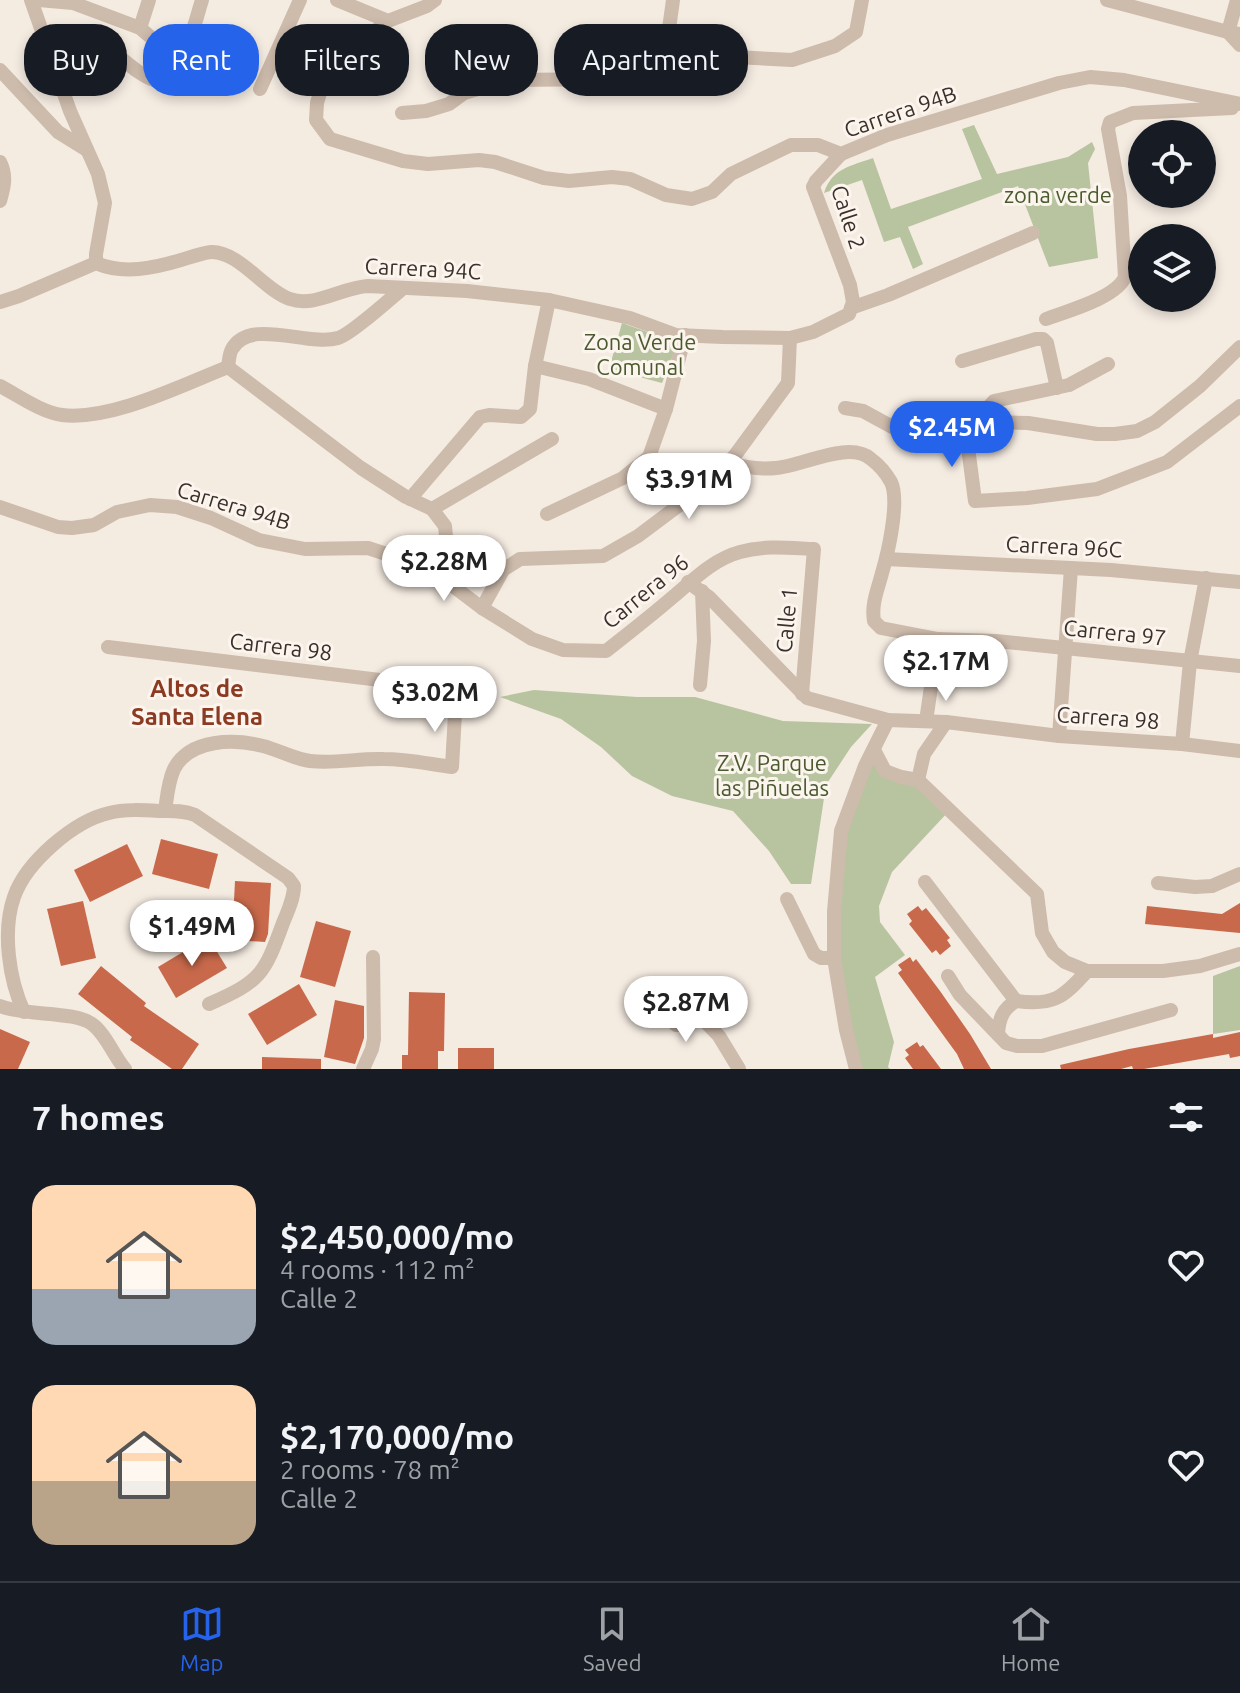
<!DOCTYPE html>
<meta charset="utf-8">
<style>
:root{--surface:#171b24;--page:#242831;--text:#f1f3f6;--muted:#9ea1a6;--line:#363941;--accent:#2563eb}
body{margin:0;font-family:Ubuntu,sans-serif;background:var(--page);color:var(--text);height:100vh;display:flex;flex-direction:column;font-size:30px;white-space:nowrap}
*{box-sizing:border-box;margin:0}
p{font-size:26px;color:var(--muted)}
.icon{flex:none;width:44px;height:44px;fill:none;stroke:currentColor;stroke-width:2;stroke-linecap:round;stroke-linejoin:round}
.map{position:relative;height:1069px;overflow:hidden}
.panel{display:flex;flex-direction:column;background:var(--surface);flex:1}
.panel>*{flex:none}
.hud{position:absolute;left:24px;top:24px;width:800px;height:72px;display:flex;gap:16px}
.buttons{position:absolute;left:1128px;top:120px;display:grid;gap:16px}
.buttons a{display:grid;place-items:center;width:88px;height:88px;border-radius:50%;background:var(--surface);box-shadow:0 4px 12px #0003;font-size:40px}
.price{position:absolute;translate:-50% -68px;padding:0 18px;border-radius:28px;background:#fff;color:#222;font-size:26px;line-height:52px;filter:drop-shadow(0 2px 4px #0008)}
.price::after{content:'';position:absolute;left:50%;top:48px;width:24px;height:18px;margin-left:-12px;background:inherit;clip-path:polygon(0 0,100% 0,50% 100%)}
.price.current{background:var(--accent);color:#fff}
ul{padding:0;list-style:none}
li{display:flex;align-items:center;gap:24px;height:200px;padding:0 32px}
li span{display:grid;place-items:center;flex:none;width:224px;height:160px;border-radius:24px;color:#555}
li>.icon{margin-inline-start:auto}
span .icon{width:96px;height:96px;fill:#fffc;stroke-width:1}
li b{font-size:34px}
h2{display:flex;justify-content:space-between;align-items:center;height:96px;padding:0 32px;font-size:34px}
.tag{padding:0 28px;border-radius:32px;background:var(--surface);box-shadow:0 4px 12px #0003;font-size:28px;line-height:72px}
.tag.current{background:var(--accent);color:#fff}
.tabs{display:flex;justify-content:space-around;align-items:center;height:112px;border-top:2px solid var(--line);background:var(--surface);font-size:22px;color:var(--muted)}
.tabs a{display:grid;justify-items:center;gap:4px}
.tabs .current{color:var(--accent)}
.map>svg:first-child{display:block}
.green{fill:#b8c4a0}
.building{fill:#c8694b}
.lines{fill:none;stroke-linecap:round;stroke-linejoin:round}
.minor{stroke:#cdbbac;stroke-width:14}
.labels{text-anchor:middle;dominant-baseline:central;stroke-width:6;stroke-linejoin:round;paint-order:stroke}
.street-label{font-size:22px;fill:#3b302b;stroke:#fbf5ee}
.park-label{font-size:22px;fill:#4a5a2e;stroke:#fbf5ee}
.neighbourhood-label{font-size:24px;font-weight:bold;fill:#8c3b22;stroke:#fbf5ee}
</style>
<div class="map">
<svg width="1240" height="1069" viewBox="0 0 1240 1069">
<rect width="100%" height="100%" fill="#f4ebe1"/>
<g class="green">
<path d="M974,125L997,174L1068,157L1092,142L1095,149L1088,163L1098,258L1049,267L1018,186L908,227L923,264L913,269L900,237L884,242L862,180L824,193C832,168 851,166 873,158L891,209L982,179L962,129Z"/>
<path d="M622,323L678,343L662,383L609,369Z"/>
<path d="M534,690L637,697H695L783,721L872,724L851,747L826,785L811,884H791L769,851L733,811L672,796L632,776L601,747L561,719L500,697Z"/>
<path d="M875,753L884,771L918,781L949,811L892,872L879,906L880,922L905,955L875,977L894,1042L888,1067L890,1069H859L838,963L843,832Z"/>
<path d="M1240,966V1030L1213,1034V976Z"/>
</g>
<g class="building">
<path d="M161,839L218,854L209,889L152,874Z"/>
<path d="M127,844L143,876L90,902L74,870Z"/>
<path d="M235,881L271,883L268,934L265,942L232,940Z"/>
<path d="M83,901L96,958L61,966L47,909Z"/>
<path d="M1240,903V933L1145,924L1147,906L1222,914Z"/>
<path d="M918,906L922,911L926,908L950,938L947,940L951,946L940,955L936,950L932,953L909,924L912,921L907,914Z"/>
<path d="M316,921L351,931L335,987L300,977Z"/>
<path d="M208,937L227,968L176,998L158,967Z"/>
<path d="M910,957L913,962L916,959L940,991L970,1034L991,1069H964L957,1054L898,973L902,970L898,965Z"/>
<path d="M101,966L146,1003L144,1006L199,1044L182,1069H172L130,1040L132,1037L78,994Z"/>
<path d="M299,984L317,1015L267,1045L248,1014Z"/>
<path d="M409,992L445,993L444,1051H438V1069H402V1055H408Z"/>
<path d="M335,1000L364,1006V1038L355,1064L324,1057Z"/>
<path d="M0,1029L30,1042L18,1069H0Z"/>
<path d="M1240,1032V1056L1230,1058L1229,1054L1144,1069H1133L1132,1066L1121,1069H1061L1060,1065L1129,1049L1213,1034V1038Z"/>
<path d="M917,1042L920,1047L923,1045L941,1069H913L905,1058L909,1055L905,1050Z"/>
<rect x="458" y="1048" width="36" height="21"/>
<path d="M262,1057L321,1059V1069H262Z"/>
</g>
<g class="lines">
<g class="minor">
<path d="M31,0L70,111L98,174L105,203L96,254V263"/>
<path d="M39,0L73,3L140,28L169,53L181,60"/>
<path d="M337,0L388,21"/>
<path d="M435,0L427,6L388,21L339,59L322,86L317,103L316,120L330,139L403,161L428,164L479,160L495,162L544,178L569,181L612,177L630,179L666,195L692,199L712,192L731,174L791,145H818L841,154L887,135L1059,83L1090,77L1124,80L1240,104"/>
<path d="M1107,0L1228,32L1240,34"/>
<path d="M1237,0L1228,32L1240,45"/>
<path d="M140,28L149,0"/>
<path d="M668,36L673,0"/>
<path d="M115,53C125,61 145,80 158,81C182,83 196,18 202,0"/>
<path d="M0,70L58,132L87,150"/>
<path d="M260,89L300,0"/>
<path d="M402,113L426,111L449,104L464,93L510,80L615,79L653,73L681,57L696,55L792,60L835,46L856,32L862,0"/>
<path d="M0,162C7,176 4,187 0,201"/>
<path d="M0,302L19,296L96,263C123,275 154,268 181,260C191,257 202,253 211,252C239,251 265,291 290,299C315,308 343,287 368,286L467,291L549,300L630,318L676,335L723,337L790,338L813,332L849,314L853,302L850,285L813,187L816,181L841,154"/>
<path d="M851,308L888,295L1033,233"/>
<path d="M1046,319C1067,311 1116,298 1125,277L1120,196L1108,129L1110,122L1133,113L1232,108"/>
<path d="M962,361L1036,339H1043L1047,343L1057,388"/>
<path d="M535,366L589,379L666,409"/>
<path d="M228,367L361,468L406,497L432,509L445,526L447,546L429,568"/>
<path d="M228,367C229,361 229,354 232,349C250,317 308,347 338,338C350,335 390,299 402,289"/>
<path d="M0,386C19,396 41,412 62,415C111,421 182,385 228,367"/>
<path d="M845,408L863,411L896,429L914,432L932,431L966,432L994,422L1028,423L1097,434H1115L1137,431L1155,422L1200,386L1240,347"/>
<path d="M969,429L994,401L1069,385L1108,364"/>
<path d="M966,432L975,501L1027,498L1097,489L1167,462L1240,406"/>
<path d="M728,463C744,467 759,470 776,468C803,466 849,440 871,459C879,465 886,473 891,482C900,501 888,553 882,573C878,589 871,604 874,621L881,628L938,639L996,641L1240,666"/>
<path d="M410,499L480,417L489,415L521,417L530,409L535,366L549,300"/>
<path d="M0,507L58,527L72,528L94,525L117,512L150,505L177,507L211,518L259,540L305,549L368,548L429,568L482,608L532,639L563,650L606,651C629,633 652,615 674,596C694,579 714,559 740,552C765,545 789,548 814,549L802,694"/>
<path d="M432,509L552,439"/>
<path d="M547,514L623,478L649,457L666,409L685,335"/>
<path d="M886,559L1111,570L1240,582"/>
<path d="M688,582L710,598L807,698L888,720L946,722L1059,736L1182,744L1240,751"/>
<path d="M482,608L503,570L520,559L603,556L638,536L710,482L736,454L788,383L790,338"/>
<path d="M108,647L446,688L452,690L456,696L452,767C429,764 407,759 384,759C359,758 335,764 310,761C294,759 279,750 263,746C235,739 190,738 174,769C168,782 167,797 165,811"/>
<path d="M700,685L704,641L702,591"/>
<path d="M926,721L938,639"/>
<path d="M1059,736L1071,568"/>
<path d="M1182,744L1190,662L1206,578"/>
<path d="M874,750L885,771L901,777L918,780L1037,894L1042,933L1053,952L1065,962L1087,971H1163L1200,966L1240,954"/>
<path d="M918,780L924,754L946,722"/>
<path d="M925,882L1016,1001"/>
<path d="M1158,883L1195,887L1212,886L1240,874"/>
<path d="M787,899L814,954L821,958H834"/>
<path d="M948,976L960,995L1006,1043L1017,1046H1042L1171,1010"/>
<path d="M0,1006C25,1016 75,1011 92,1024C105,1033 114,1056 125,1069"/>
<path d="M692,1009V1018L685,1025H676L669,1018V1009L676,1002L681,1001L689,1005L719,1036L739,1069"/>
<path d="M24,1012C9,980 2,931 14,897C26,862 74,821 109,813C125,809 142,810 159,811C171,811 183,810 195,815L288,878L294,886C294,898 288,911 283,923C264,975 261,981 209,1004"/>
<path d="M998,1034C999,1018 1003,1009 1016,1001C1053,1006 1063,998 1087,971"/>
<path d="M363,1069L372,1049L374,1039L373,957"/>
<path d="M856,1069L846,1030L834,958V912L841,831L865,766L888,720"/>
</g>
</g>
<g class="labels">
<g class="street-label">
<text transform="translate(900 111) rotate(-19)">Carrera 94B</text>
<text transform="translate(849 217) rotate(72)">Calle 2</text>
<text transform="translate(423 268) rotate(3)">Carrera 94C</text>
<text transform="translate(234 505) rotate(17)">Carrera 94B</text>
<text transform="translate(1064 546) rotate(3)">Carrera 96C</text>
<text transform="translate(645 591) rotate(-39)">Carrera 96</text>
<text transform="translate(786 620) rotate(-85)">Calle 1</text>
<text transform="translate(1115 632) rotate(6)">Carrera 97</text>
<text transform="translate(281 646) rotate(7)">Carrera 98</text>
<text transform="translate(1108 717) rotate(4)">Carrera 98</text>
</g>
<g class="park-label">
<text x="1058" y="194">zona verde</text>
<text x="640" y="341">Zona Verde<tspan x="640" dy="25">Comunal</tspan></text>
<text x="772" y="762">Z.V. Parque<tspan x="772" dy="25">las Piñuelas</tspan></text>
</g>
<g class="neighbourhood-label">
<text x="197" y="688">Altos de<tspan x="197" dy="28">Santa Elena</tspan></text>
</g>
</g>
</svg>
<div class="buttons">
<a><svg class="icon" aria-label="locate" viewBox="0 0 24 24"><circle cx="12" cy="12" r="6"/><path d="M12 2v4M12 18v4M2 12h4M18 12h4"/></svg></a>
<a><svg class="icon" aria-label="layers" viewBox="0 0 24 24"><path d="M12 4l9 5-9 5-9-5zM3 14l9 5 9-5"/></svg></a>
</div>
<b class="price current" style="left:952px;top:469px">$2.45M</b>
<b class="price" style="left:689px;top:521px">$3.91M</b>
<b class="price" style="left:444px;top:603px">$2.28M</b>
<b class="price" style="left:946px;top:703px">$2.17M</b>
<b class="price" style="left:435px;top:734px">$3.02M</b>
<b class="price" style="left:192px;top:968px">$1.49M</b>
<b class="price" style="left:686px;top:1044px">$2.87M</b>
<div class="hud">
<a class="tag">Buy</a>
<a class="tag current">Rent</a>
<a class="tag">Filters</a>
<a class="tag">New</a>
<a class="tag">Apartment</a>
</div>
</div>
<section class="panel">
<h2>7 homes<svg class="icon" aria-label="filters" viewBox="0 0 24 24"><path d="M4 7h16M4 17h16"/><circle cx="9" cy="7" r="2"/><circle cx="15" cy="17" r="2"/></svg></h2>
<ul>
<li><span style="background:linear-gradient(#ffd9b3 65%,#9aa5b1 0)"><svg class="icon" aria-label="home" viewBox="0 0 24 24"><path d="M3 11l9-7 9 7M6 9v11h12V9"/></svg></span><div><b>$2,450,000/mo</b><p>4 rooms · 112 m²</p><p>Calle 2</p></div><svg class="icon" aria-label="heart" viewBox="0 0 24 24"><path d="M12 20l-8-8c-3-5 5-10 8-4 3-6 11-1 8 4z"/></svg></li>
<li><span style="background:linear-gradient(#ffd9b3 60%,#b9a48a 0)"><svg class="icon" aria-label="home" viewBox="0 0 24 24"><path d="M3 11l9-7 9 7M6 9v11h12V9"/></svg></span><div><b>$2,170,000/mo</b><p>2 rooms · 78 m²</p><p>Calle 2</p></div><svg class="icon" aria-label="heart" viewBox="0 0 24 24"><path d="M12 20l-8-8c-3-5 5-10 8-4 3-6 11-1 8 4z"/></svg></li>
</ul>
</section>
<nav class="tabs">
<a class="current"><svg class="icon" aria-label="map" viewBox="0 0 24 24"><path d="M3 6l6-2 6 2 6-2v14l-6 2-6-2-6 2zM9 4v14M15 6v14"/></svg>Map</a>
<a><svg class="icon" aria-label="saved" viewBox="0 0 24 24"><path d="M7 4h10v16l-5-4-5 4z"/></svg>Saved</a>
<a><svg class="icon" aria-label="home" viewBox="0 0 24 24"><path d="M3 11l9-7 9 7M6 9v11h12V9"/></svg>Home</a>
</nav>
